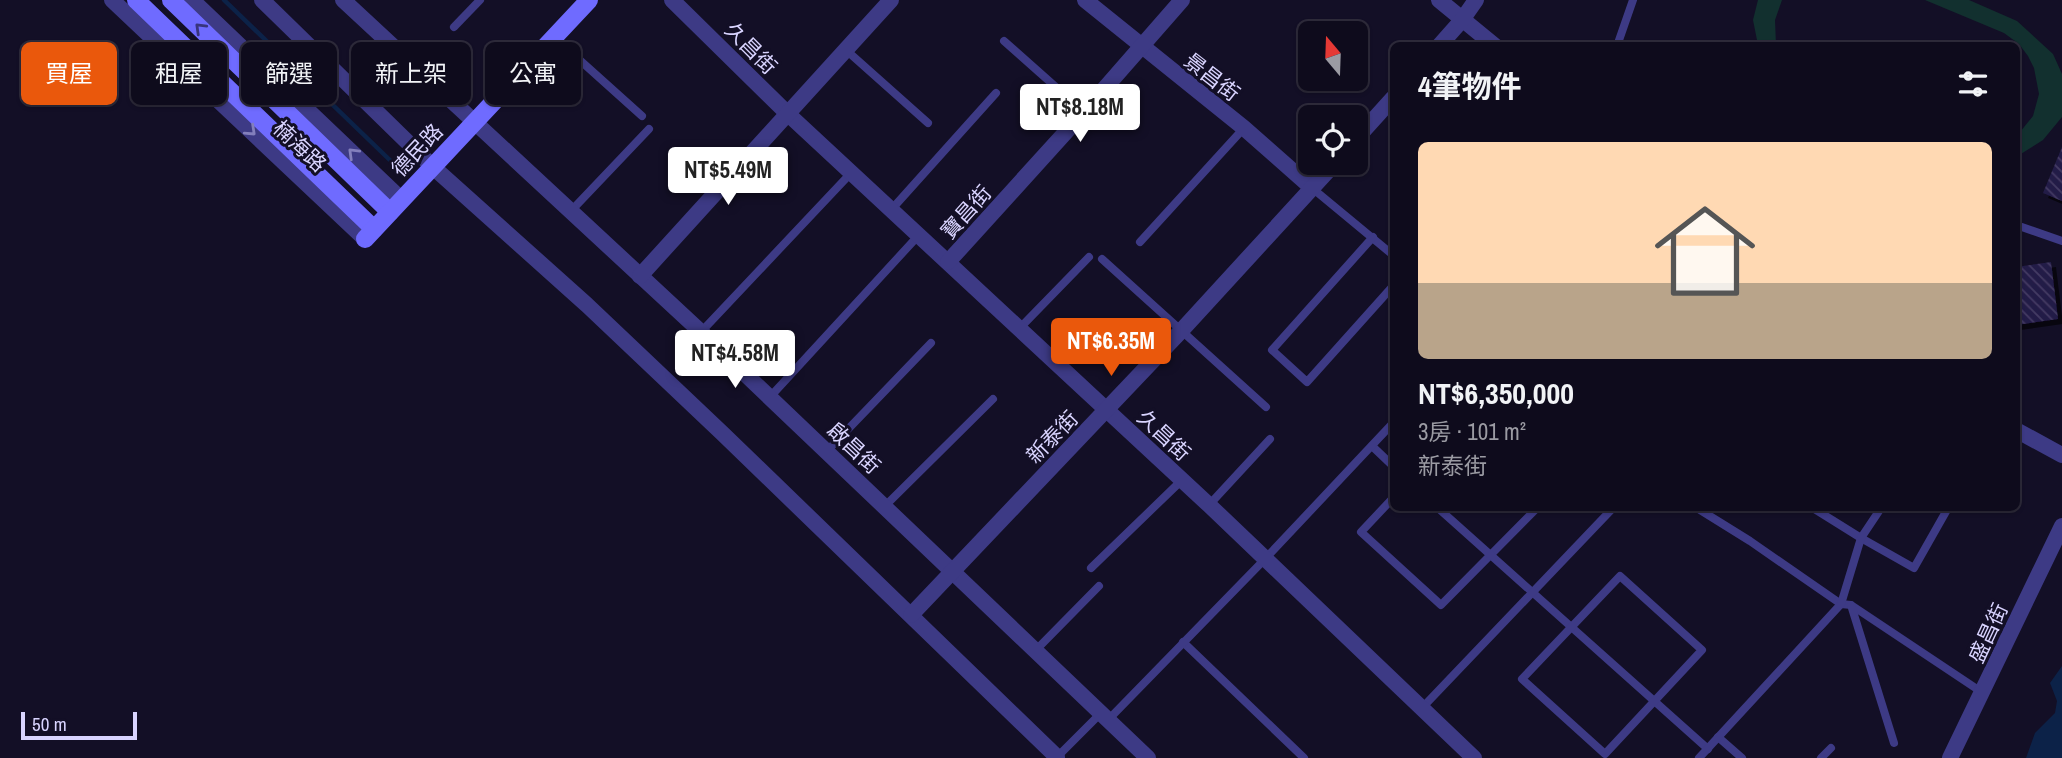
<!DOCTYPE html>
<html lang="zh-TW">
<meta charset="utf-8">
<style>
:root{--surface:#0e0b1c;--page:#171425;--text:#f1f3f6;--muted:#9b9ba3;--line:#2e2b3b;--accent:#ea580c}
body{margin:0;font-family:"Archivo Narrow","Noto Sans TC",sans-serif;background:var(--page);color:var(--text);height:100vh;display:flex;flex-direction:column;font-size:26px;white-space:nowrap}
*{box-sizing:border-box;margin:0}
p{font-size:23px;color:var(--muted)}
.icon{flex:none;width:38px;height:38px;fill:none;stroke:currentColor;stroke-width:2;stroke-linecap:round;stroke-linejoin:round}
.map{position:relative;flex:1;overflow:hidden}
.sheet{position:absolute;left:1390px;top:42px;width:630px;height:469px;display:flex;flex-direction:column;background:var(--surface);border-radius:10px;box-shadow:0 2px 5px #0004,0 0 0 2px var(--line)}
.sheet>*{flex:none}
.hud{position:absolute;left:21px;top:42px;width:665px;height:63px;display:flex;gap:14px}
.needle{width:46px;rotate:341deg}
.tools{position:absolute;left:1298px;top:21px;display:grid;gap:14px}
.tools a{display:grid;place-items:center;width:70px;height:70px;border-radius:10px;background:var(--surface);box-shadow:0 2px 5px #0004,0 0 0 2px var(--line);font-size:35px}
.scale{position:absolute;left:21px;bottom:18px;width:116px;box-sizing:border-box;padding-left:7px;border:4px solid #d9d4ff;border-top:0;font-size:19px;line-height:24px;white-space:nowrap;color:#d9d4ff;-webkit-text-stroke:5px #130f26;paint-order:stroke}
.price{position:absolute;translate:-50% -60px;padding:0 16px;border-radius:7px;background:#fff;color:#222;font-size:23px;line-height:46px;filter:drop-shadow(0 2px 4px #0008)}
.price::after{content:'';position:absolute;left:50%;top:42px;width:21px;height:16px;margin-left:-10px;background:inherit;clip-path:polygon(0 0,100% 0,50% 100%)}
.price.active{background:var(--accent);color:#fff}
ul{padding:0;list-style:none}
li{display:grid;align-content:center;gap:14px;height:371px;padding:0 28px}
li span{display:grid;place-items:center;height:217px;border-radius:10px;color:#555}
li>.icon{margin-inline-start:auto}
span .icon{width:126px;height:126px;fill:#fffc;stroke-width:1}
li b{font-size:30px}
h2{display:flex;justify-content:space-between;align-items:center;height:84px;padding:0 28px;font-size:30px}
.chip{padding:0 24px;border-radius:10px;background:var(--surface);box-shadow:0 2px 5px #0004,0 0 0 2px var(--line);font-size:24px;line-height:63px}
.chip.active{background:var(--accent);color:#fff}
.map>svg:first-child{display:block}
.grass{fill:#12302f}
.water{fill:#0c2248}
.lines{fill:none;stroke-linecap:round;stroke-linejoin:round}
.stream{stroke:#0c2248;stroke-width:4.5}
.building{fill:url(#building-back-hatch);filter:url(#shadow)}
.lane{stroke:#3d3a85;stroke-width:8}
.street{stroke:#3d3a85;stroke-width:16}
.secondary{stroke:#6f6bff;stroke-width:18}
.oneway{stroke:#38347d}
.oneway2{stroke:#837fbc}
.labels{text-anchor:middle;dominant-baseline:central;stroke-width:6;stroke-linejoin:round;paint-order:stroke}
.street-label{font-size:21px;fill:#d9d4ff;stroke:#130f26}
</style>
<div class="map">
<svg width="2062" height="758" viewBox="0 0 2062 758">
<defs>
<pattern id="building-back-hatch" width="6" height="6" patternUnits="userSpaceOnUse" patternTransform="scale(1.75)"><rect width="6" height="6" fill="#241b47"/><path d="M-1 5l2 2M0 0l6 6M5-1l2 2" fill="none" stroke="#433b63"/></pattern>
<filter id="shadow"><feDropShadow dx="5" dy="5" stdDeviation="0" flood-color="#0009"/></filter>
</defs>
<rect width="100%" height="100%" fill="#130f26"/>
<g class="grass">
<path d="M1758,0H1782L1775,20L1776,45H1758L1753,20Z"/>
<path d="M1925,0H1969L2017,21L2053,54L2062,74V117L2043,140L2016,157V137L2033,116L2039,94L2034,68L2028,56L2019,44L2004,33Z"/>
</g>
<path class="water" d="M2062,666V758H2026L2035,733L2055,713L2057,701L2050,683Z"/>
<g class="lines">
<path class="stream" d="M224,0L396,166"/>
</g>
<g class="building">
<path d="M2062,147V201L2043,193Z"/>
<path d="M2051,262L2058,319L2016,325V267Z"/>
</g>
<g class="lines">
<g class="lane">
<path d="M454,27L480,0"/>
<path d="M554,37L642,116"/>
<path d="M1004,41L1084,112"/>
<path d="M1617,46L1633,0"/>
<path d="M846,50L928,123"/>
<path d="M1312,188L1393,255"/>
<path d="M891,210L996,93"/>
<path d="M570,212L649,129"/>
<path d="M2016,225L2062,241"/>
<path d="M1373,237L1272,350L1307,382L1393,286"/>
<path d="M1140,242L1244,128"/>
<path d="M1102,259L1266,407"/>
<path d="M1018,330L1089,257"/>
<path d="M701,332L851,173"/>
<path d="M770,397L918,236"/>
<path d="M1372,446L1393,466"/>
<path d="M827,451L931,343"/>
<path d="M1393,498L1361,532L1441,605L1537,508"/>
<path d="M1209,505L1270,439"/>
<path d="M885,506L993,399"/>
<path d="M1438,508L1708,749"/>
<path d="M1697,508L1750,541L1841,604L1851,605L1983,693"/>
<path d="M1813,508L1861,538L1914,568L1948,508"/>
<path d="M1091,568L1182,480"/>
<path d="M1620,576L1702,650L1605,754L1522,679Z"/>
<path d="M1851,605L1894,743"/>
<path d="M1183,642L1304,758"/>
<path d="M1036,650L1099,586"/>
<path d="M1421,709L1613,508"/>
<path d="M1108,720L1265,559L1393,423"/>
<path d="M1718,737L1742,758"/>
<path d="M1058,758L1057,757L1101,713"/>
<path d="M1699,758L1841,604L1861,538L1881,508"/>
<path d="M1821,758L1831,748"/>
</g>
<g class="street">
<path d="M112,0L365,239"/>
<path d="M192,0L402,200"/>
<path d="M262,0L433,167L587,305L722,433L1057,757"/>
<path d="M343,0L701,332L1148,758"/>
<path d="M672,0L788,114L1209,505L1474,758"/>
<path d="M1085,0L1244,128L1312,188"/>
<path d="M1439,0L1495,46"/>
<path d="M1439,46L1462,20L1476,0"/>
<path d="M1356,139L1393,98"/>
<path d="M948,262L1084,112L1182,0"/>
<path d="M640,276L891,0"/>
<path d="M2016,430L2062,455"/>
<path d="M911,615L1181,331L1335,163"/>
<path d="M1950,758L2062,526"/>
</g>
<g class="secondary">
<path d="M136,0L374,229"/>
<path d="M171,0L390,212"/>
<path d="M365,239L589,0"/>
</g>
</g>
<defs><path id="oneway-chevron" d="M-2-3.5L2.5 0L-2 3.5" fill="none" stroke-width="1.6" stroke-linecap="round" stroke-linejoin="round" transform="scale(1.75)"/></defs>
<use class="oneway" href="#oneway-chevron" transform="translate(200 28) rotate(-136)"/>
<g class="oneway2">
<use href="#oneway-chevron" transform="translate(251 131) rotate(43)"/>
<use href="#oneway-chevron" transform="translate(353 153) rotate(-136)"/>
</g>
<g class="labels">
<g class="street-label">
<text transform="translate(751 48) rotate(45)">久昌街</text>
<text transform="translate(1212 77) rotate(38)">景昌街</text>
<text transform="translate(300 146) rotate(43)">楠海路</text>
<text transform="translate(417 150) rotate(-47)">德民路</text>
<text transform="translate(966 212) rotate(-48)">寶昌街</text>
<text transform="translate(1164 435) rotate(43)">久昌街</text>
<text transform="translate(1052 437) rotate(-46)">新泰街</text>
<text transform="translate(854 448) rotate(43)">啟昌街</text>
<text transform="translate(1988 633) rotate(-65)">盛昌街</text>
</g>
</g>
</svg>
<div class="tools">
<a><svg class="needle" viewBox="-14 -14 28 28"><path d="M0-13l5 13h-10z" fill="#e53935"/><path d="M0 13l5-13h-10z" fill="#9b9ba3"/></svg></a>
<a><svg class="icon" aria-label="locate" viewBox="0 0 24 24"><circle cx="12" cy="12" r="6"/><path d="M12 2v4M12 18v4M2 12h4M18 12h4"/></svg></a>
</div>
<div class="scale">50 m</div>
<b class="price" style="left:1080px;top:144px">NT$8.18M</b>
<b class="price" style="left:728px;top:207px">NT$5.49M</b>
<b class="price active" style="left:1111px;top:378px">NT$6.35M</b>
<b class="price" style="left:735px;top:390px">NT$4.58M</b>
<div class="hud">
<a class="chip active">買屋</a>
<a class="chip">租屋</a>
<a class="chip">篩選</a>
<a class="chip">新上架</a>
<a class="chip">公寓</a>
</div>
<section class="sheet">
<h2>4筆物件<svg class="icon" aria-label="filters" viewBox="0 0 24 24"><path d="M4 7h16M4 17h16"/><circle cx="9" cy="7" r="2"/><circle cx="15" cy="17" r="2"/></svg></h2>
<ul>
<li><span style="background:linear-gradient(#ffd9b3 65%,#b9a48a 0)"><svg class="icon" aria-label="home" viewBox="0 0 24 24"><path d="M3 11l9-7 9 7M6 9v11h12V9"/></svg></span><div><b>NT$6,350,000</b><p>3房 · 101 m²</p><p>新泰街</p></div></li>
</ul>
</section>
</div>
